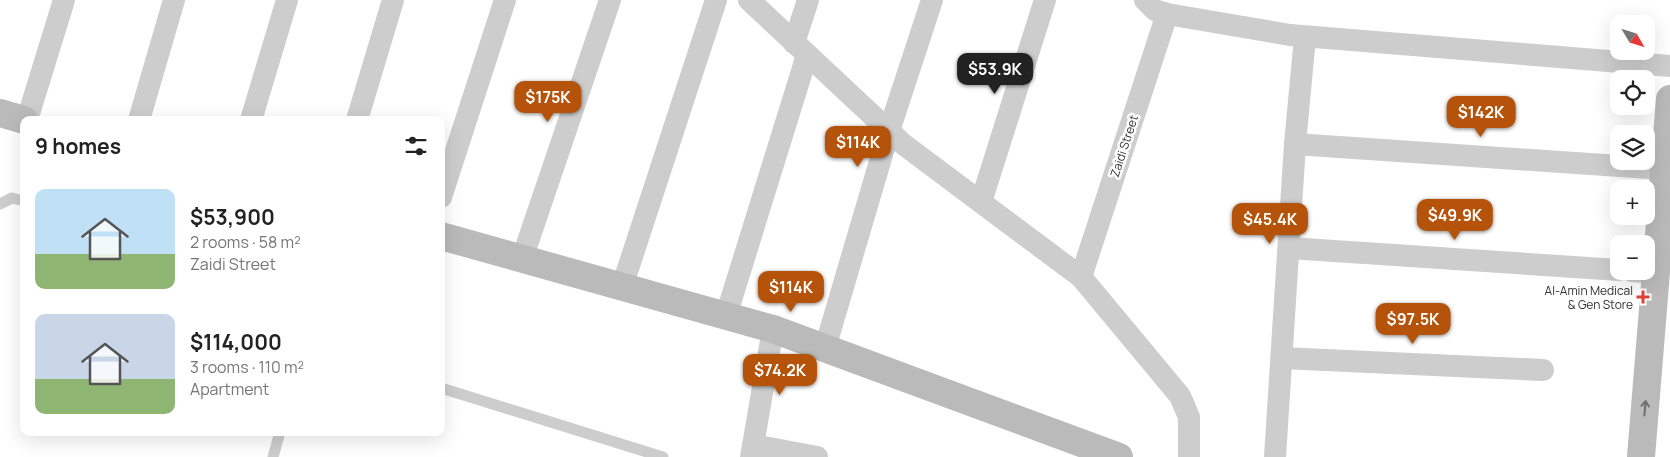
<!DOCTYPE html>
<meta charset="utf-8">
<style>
:root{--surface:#fff;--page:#f6f6f6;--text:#222;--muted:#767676;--accent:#b45309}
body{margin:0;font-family:Manrope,sans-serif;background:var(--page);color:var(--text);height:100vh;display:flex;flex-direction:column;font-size:19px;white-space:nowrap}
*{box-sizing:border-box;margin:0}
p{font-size:16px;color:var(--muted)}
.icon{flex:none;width:28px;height:28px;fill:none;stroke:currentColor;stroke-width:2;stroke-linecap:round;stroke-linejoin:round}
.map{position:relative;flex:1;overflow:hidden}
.panel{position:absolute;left:20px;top:116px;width:425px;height:320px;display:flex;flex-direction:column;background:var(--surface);border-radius:10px;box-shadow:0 5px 20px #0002}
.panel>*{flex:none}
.needle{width:32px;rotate:128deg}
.fabs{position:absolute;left:1610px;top:15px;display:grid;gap:10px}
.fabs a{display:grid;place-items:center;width:45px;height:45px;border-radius:10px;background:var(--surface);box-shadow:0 5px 20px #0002;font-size:25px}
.price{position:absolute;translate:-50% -42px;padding:0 11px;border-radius:10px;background:var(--accent);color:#fff;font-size:16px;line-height:32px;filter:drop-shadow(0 1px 2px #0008)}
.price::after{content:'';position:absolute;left:50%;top:30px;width:15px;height:11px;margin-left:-8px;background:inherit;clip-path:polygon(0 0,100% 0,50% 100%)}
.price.selected{background:#222;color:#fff}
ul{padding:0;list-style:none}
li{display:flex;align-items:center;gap:15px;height:125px;padding:0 15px}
li span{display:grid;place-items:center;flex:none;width:140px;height:100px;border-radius:10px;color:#555}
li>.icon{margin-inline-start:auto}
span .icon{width:60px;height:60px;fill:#fffc;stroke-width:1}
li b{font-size:21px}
h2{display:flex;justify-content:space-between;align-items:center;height:60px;padding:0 15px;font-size:21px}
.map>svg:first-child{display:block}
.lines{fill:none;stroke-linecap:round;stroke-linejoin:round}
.lane{stroke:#cdcdcd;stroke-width:11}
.street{stroke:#cdcdcd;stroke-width:22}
.secondary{stroke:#bababa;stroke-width:28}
.oneway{stroke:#6e6e6e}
.poi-dot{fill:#e04138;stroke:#fff;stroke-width:2}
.labels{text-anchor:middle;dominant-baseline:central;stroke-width:5;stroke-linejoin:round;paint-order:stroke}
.street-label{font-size:12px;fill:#303030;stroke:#fff}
.poi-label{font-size:12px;fill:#303030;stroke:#fff;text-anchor:end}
</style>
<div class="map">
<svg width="1670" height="457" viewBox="0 0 1670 457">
<rect width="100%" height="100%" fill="#fff"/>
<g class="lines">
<g class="lane">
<path d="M0,204L12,198L24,201"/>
<path d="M441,388L663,457"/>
<path d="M273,457L280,432"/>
</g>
<g class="street">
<path d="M749,0L903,144L1081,277L1180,396L1189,417V457"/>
<path d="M1145,0L1155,10L1167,14L1290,35L1670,66"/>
<path d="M794,43L808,0"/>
<path d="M27,120L64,0"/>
<path d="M139,120L174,0"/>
<path d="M251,120L287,0"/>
<path d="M357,120L393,0"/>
<path d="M1295,144L1664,169"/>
<path d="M441,197L505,0"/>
<path d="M981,202L1045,0"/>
<path d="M1289,248L1619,270"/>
<path d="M522,259L610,0"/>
<path d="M1632,271L1656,273"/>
<path d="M1081,277L1167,14"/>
<path d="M622,287L716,0"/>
<path d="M726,316L807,55"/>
<path d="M825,348L889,131L932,0"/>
<path d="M1282,358L1543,370"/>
<path d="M753,445L817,457"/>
<path d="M751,457L773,329"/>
<path d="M1275,457L1295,144L1305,37"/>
</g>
<g class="secondary">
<path d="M0,113L24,120"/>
<path d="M441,236L773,329L1119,457"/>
<path d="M1641,457L1670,99"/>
</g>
</g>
<defs><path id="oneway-shaft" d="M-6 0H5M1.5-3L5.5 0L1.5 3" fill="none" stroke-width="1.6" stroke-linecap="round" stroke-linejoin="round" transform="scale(1.25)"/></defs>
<use class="oneway" href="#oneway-shaft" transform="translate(1645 408) rotate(-85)"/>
<path class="poi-dot" d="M1640.5 289.5h5v5h5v5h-5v5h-5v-5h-5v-5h5z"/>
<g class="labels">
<g class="street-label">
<text transform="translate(1124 146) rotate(-72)">Zaidi Street</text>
</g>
<g class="poi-label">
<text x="1633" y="290">Al-Amin Medical<tspan x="1633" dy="14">&amp; Gen Store</tspan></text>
</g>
</g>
</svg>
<div class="fabs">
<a><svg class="needle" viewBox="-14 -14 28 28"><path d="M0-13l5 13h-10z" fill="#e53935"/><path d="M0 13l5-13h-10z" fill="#767676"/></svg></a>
<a><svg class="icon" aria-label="locate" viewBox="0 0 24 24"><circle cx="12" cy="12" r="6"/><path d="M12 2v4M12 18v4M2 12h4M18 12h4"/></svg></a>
<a><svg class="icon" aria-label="layers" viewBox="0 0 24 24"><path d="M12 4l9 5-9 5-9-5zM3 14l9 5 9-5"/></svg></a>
<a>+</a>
<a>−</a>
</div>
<b class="price selected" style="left:995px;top:95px">$53.9K</b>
<b class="price" style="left:548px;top:123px">$175K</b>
<b class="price" style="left:1481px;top:138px">$142K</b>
<b class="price" style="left:858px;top:168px">$114K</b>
<b class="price" style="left:1455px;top:241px">$49.9K</b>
<b class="price" style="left:1270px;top:245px">$45.4K</b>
<b class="price" style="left:791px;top:313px">$114K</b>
<b class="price" style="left:1413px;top:345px">$97.5K</b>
<b class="price" style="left:780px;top:396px">$74.2K</b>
<section class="panel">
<h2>9 homes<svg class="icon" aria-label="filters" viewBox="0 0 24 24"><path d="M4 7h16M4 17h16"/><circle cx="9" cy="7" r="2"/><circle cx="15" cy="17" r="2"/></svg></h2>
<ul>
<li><span style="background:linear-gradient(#bfe0f5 65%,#8fb573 0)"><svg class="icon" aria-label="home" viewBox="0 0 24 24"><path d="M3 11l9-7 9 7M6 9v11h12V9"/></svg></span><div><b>$53,900</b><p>2 rooms · 58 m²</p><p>Zaidi Street</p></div></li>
<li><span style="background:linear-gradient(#c9d6e8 65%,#8fb573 0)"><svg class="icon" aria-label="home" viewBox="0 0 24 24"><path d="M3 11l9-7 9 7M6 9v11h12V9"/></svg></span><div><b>$114,000</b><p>3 rooms · 110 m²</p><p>Apartment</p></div></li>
</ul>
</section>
</div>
